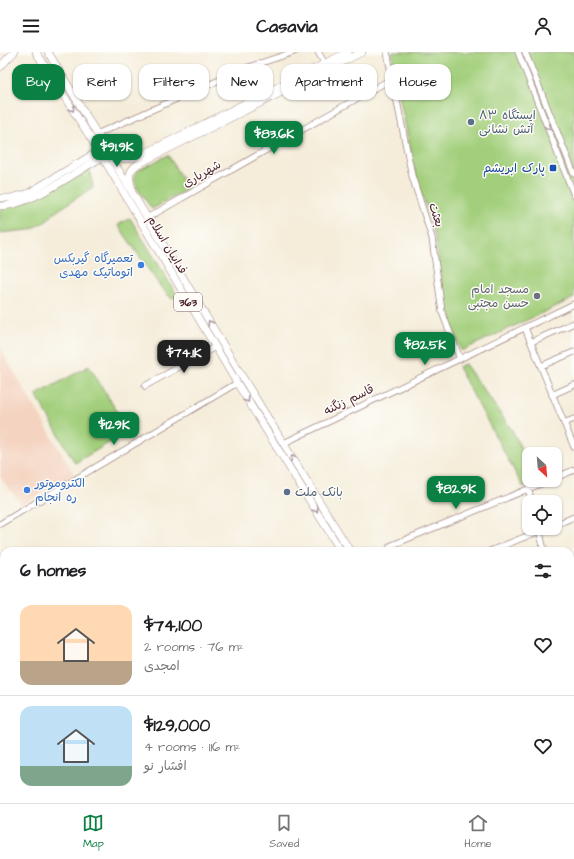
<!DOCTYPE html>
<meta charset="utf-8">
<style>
:root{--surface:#fff;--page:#f2f2f2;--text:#202124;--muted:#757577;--line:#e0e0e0;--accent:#0b8043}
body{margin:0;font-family:"Architects Daughter","Playpen Sans Arabic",sans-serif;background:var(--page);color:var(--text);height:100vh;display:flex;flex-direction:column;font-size:15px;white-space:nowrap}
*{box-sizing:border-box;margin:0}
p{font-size:13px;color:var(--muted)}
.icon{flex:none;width:22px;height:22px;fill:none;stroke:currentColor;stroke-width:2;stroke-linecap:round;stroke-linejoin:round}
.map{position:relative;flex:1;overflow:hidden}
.details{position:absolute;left:0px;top:495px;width:574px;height:256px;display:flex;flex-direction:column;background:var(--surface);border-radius:12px 12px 0 0;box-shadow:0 1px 3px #0004}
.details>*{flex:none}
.guide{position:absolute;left:12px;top:12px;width:550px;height:36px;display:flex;gap:8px}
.needle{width:26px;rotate:154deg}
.fabs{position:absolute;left:522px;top:395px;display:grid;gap:8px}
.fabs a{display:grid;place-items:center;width:40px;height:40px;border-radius:8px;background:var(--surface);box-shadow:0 1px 3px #0004;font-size:20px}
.price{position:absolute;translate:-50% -34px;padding:0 9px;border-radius:8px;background:var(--accent);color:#fff;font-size:13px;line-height:26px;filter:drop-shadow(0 1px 2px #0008)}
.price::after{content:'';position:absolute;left:50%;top:24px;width:12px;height:9px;margin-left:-6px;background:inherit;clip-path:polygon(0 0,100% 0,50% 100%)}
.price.active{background:#222;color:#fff}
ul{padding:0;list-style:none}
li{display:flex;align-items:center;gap:12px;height:100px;padding:0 20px}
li+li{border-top:1px solid var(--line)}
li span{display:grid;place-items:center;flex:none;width:112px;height:80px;border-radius:12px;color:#555}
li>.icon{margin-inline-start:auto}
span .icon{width:48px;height:48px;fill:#fffc;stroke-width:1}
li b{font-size:17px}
h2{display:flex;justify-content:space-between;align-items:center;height:48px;padding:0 20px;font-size:17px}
.pill{padding:0 14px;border-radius:12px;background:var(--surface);box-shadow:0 1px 3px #0004;font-size:14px;line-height:36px}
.pill.active{background:var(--accent);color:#fff}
header{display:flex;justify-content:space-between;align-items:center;height:52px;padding:0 20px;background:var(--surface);font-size:18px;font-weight:700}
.menu{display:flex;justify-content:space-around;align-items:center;height:56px;border-top:1px solid var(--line);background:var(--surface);font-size:11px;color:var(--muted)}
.menu a{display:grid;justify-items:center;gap:2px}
.menu .active{color:var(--accent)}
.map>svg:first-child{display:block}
.built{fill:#f4d3c0}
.green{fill:#a3cf7c;stroke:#767754}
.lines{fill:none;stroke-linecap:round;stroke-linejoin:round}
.minor-casing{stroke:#a08682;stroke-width:7}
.major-casing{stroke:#a08682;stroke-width:8}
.minor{stroke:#fff;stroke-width:5.5}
.major{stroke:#fff;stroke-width:7}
.oneway{stroke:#ae9aa0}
.service-dot{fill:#5c6f8a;stroke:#fdfcf7;stroke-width:1.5}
.transit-dot{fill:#1a4fb4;stroke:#fdfcf7;stroke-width:1.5}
.shop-dot{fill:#3f7fe0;stroke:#fdfcf7;stroke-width:1.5}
.worship-dot{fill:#6b7280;stroke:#fdfcf7;stroke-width:1.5}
.labels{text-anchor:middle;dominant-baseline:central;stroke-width:3;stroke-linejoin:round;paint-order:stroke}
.shield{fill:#fdfcf7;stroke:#806168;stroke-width:1}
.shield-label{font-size:11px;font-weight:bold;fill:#4a1f2b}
.service-label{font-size:12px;fill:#4e5e75;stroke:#fdfcf7;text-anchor:start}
.transit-label{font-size:12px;fill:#164399;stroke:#fdfcf7;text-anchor:end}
.street-label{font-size:12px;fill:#4a1f2b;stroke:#fdfcf7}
.shop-label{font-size:12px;fill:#366cbe;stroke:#fdfcf7;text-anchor:end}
.worship-label{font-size:12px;fill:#5b616d;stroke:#fdfcf7;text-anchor:end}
</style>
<header><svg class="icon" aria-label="menu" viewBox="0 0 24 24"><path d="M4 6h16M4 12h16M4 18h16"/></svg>Casavia<svg class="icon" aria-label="person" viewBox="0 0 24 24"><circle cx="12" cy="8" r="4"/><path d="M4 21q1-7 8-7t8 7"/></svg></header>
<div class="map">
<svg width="574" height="751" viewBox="0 0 574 751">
<rect width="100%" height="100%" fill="#fdfcf7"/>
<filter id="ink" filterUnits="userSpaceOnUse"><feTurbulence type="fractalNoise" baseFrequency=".025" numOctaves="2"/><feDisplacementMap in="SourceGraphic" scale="8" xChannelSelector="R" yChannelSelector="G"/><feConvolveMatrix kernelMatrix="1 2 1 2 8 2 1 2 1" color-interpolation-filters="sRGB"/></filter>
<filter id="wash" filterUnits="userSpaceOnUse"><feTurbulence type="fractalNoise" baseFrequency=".012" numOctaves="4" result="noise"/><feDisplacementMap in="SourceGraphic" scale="16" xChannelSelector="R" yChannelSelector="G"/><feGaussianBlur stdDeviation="0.9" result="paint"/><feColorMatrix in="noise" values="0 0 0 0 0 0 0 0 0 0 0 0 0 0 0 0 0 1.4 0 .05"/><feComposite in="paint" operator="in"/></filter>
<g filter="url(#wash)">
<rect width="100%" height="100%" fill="#f5edda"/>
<g class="built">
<path d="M0,296L74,422L22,453L0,425Z"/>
<path d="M3,567L4,656L0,659V570Z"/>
</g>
<g class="green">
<path d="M392,0H574V246L461,299L446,259L435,185L416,123L396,29Z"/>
<path d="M168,103L188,137L152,157L137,136L134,127L137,119Z"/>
<path d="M89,115L93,135L54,161L48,168L30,178L0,181V156Z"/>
<path d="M130,166L177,243L172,247L162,237L118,173Z"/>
<path d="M465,312L512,378L529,413V428H535L536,430L523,435L458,315Z"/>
<path d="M89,314L129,379L75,411L36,343Z"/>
</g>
</g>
<g filter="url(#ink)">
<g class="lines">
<defs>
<g id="minor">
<path d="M318,0L325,12"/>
<path d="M387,0L412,124L432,186L442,260L460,307"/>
<path d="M518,0L574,143"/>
<path d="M525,0L574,122"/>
<path d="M97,82L249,15L294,0"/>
<path d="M147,166L393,26"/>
<path d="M525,276L574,395"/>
<path d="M531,290L574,271"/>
<path d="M541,314L574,300"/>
<path d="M145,334L215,295"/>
<path d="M552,343L574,333"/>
<path d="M564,371L574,367"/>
<path d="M284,391L574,252"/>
<path d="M555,426L574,418"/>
<path d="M528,437L532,450"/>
<path d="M0,472L237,331"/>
<path d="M555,473L574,465"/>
<path d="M539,476L544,499"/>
<path d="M392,499L390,494L550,428"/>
<path d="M490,499L547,476"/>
<path d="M570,516L574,514"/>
<path d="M570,562L574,561"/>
<path d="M570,605L574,603"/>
<path d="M570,634L574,632"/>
<path d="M570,686L574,684"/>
<path d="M0,698L4,702"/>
<path d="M0,717L4,721"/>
<path d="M0,735L4,732"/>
<path d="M36,747L37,751"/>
<path d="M59,751L63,747L67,751"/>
<path d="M75,751L80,747"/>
<path d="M103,751V747"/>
</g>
<g id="major">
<path d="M36,0L99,99L237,331L341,499"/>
<path d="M48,0L243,326L350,499"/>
<path d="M0,15L14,0"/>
<path d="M109,100C120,109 129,108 142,103L348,0"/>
<path d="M132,137C128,124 128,118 140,111L362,0"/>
<path d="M0,146H11L27,142L99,99"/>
<path d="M0,154C30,154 76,120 102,105"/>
<path d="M0,536L4,541"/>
<path d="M0,552L4,557"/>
<path d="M0,565L4,561"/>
<path d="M156,747L159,751"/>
<path d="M170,747L173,751"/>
<path d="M493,747L495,751"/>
<path d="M500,747L503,751"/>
</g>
</defs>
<use href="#minor" class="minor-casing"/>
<use href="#major" class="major-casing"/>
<use href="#minor" class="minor"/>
<use href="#major" class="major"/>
</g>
<defs><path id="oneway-chevron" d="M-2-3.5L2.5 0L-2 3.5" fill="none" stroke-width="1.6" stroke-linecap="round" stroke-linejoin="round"/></defs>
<g class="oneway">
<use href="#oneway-chevron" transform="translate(72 57) rotate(58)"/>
<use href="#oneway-chevron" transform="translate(548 75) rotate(69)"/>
<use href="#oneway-chevron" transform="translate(210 271) rotate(-121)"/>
<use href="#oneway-chevron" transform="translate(247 348) rotate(58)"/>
<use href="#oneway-chevron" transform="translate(293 406) rotate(-121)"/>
<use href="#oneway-chevron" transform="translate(316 458) rotate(59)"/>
</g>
</g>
<g class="service-dot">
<circle cx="471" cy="70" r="4"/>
<circle cx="287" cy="440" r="4"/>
</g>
<rect class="transit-dot" x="549" y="112" width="8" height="8" rx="2"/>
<g class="shop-dot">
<circle cx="141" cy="213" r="4"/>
<circle cx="27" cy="438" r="4"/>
</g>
<circle class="worship-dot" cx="537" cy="244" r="4"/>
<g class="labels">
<rect class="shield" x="174" y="241" width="28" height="18" rx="3"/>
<g class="shield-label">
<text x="188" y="250">363</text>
</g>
<g class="service-label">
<text x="479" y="63">ایستگاه ۸۳<tspan x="479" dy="14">آتش نشانی</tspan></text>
<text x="295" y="440">بانک ملت</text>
</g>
<g class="transit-label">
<text x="545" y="116">پارک ابریشم</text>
</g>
<g class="street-label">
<text transform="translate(202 122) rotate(-30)">شهریاری</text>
<text transform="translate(436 163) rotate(73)">بعثت</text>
<text transform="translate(167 193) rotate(59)">فداییان اسلام</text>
<text transform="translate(349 348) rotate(-26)">قاسم زنگنه</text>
</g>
<g class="shop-label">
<text x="133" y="206">تعمیرگاه گیربکس<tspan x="133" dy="14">اتوماتیک مهدی</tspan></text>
<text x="35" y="431" text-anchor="start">الکتروموتور<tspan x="35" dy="14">ره انجام</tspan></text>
</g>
<g class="worship-label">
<text x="529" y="237">مسجد امام<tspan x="529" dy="14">حسن مجتبی</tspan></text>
</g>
</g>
</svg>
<div class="fabs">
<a><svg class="needle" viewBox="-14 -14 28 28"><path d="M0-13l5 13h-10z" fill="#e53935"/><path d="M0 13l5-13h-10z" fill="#757577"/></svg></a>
<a><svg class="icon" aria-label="locate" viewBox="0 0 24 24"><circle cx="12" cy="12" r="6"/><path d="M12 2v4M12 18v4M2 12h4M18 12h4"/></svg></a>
</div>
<b class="price" style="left:274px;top:103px">$83.6K</b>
<b class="price" style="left:117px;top:116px">$91.9K</b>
<b class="price" style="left:425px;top:314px">$82.5K</b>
<b class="price active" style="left:184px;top:322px">$74.1K</b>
<b class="price" style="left:114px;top:394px">$129K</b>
<b class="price" style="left:456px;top:458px">$82.9K</b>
<div class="guide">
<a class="pill active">Buy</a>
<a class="pill">Rent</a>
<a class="pill">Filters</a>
<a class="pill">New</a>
<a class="pill">Apartment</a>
<a class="pill">House</a>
</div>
<section class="details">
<h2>6 homes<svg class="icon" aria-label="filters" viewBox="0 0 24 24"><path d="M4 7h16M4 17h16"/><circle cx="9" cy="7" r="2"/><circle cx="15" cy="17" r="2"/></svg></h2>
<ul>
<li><span style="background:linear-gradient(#ffd9b3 70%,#b9a48a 0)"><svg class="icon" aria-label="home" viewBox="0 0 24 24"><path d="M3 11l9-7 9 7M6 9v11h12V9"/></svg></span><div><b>$74,100</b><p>2 rooms · 76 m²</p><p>امجدی</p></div><svg class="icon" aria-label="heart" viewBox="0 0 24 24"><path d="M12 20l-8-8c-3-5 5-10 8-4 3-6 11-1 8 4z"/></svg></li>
<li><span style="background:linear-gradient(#bfe0f5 75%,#7fa58c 0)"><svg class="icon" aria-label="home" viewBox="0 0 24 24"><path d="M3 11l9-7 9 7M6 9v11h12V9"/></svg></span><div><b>$129,000</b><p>4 rooms · 116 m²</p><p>افشار نو</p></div><svg class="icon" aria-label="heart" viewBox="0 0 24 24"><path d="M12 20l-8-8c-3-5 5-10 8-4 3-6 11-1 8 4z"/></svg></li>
</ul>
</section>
</div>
<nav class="menu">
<a class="active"><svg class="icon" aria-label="map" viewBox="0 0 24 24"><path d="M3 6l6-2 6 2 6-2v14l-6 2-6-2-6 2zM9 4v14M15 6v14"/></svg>Map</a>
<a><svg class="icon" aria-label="saved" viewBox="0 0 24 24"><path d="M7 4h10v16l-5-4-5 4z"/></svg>Saved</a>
<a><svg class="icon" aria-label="home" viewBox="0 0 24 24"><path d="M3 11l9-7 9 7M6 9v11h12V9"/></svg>Home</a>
</nav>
